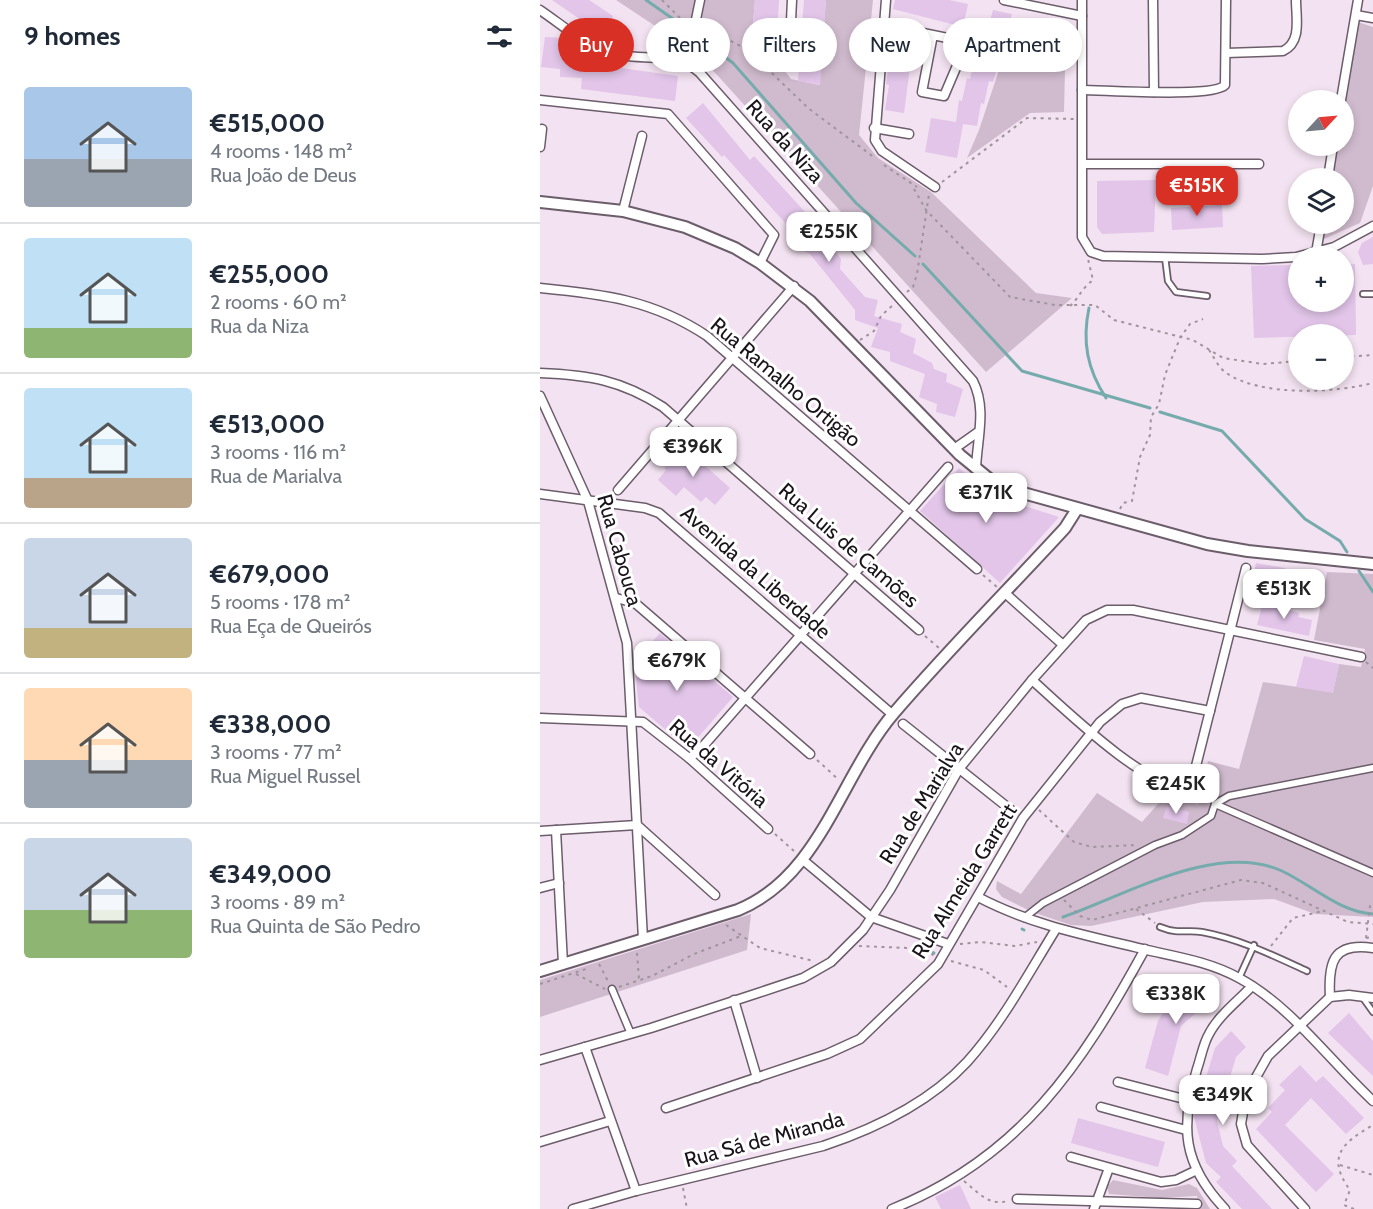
<!DOCTYPE html>
<meta charset="utf-8">
<style>
:root{--surface:#fff;--page:#f2f2f3;--text:#1f2937;--muted:#747a83;--line:#e0e1e3;--accent:#d93025}
body{margin:0;font-family:Cabin,sans-serif;background:var(--page);color:var(--text);height:100vh;display:flex;flex-direction:column;font-size:22px;white-space:nowrap}
*{box-sizing:border-box;margin:0}
p{font-size:20px;color:var(--muted)}
.icon{flex:none;width:33px;height:33px;fill:none;stroke:currentColor;stroke-width:2;stroke-linecap:round;stroke-linejoin:round}
.map{position:relative;flex:1;overflow:hidden}
.panel{display:flex;flex-direction:column;background:var(--surface);width:540px}
.panel>*{flex:none}
.top-card{position:absolute;left:18px;top:18px;width:570px;height:54px;display:flex;gap:12px}
.needle{width:39px;rotate:64deg}
.buttons{position:absolute;left:748px;top:90px;display:grid;gap:12px}
.buttons a{display:grid;place-items:center;width:66px;height:66px;border-radius:50%;background:var(--surface);box-shadow:0 3px 9px #0003;font-size:30px}
.price{position:absolute;translate:-50% -51px;padding:0 14px;border-radius:12px;background:#fff;color:#222;font-size:20px;line-height:39px;filter:drop-shadow(0 2px 3px #0008)}
.price::after{content:'';position:absolute;left:50%;top:36px;width:18px;height:14px;margin-left:-9px;background:inherit;clip-path:polygon(0 0,100% 0,50% 100%)}
.price.current{background:var(--accent);color:#fff}
ul{padding:0;list-style:none}
li{display:flex;align-items:center;gap:18px;height:150px;padding:0 24px}
li+li{border-top:2px solid var(--line)}
li span{display:grid;place-items:center;flex:none;width:168px;height:120px;border-radius:6px;color:#555}
li>.icon{margin-inline-start:auto}
span .icon{width:72px;height:72px;fill:#fffc;stroke-width:1}
li b{font-size:26px}
h2{display:flex;justify-content:space-between;align-items:center;height:72px;padding:0 24px;font-size:26px}
.pill{padding:0 21px;border-radius:27px;background:var(--surface);box-shadow:0 3px 9px #0003;font-size:21px;line-height:54px}
.pill.current{background:var(--accent);color:#fff}
main{display:flex;flex:1;min-height:0}
.map>svg:first-child{display:block}
.green{fill:#d0bbce}
.lines{fill:none;stroke-linecap:round;stroke-linejoin:round}
.stream{stroke:#75abac;stroke-width:3}
.building{fill:#e2c5e9}
.service-casing{stroke:#6c5d6b;stroke-width:8}
.pedestrian-casing{stroke:#6c5d6b;stroke-width:9}
.minor-casing{stroke:#6c5d6b;stroke-width:11}
.tertiary-casing{stroke:#6c5d6b;stroke-width:14}
.path{stroke:#a0939e;stroke-width:2;stroke-dasharray:3 4.5;stroke-linecap:butt}
.service{stroke:#fff;stroke-width:4.5}
.pedestrian{stroke:#fff;stroke-width:6}
.minor{stroke:#fff;stroke-width:8}
.tertiary{stroke:#fff;stroke-width:10}
.labels{text-anchor:middle;dominant-baseline:central;stroke-width:6;stroke-linejoin:round;paint-order:stroke}
.street-label{font-size:21px;fill:#1a141a;stroke:#fff}
</style>
<main>
<section class="panel">
<h2>9 homes<svg class="icon" aria-label="filters" viewBox="0 0 24 24"><path d="M4 7h16M4 17h16"/><circle cx="9" cy="7" r="2"/><circle cx="15" cy="17" r="2"/></svg></h2>
<ul>
<li><span style="background:linear-gradient(#a9c7e8 60%,#9aa5b1 0)"><svg class="icon" aria-label="home" viewBox="0 0 24 24"><path d="M3 11l9-7 9 7M6 9v11h12V9"/></svg></span><div><b>€515,000</b><p>4 rooms · 148 m²</p><p>Rua João de Deus</p></div></li>
<li><span style="background:linear-gradient(#bfe0f5 75%,#8fb573 0)"><svg class="icon" aria-label="home" viewBox="0 0 24 24"><path d="M3 11l9-7 9 7M6 9v11h12V9"/></svg></span><div><b>€255,000</b><p>2 rooms · 60 m²</p><p>Rua da Niza</p></div></li>
<li><span style="background:linear-gradient(#bfe0f5 75%,#b9a48a 0)"><svg class="icon" aria-label="home" viewBox="0 0 24 24"><path d="M3 11l9-7 9 7M6 9v11h12V9"/></svg></span><div><b>€513,000</b><p>3 rooms · 116 m²</p><p>Rua de Marialva</p></div></li>
<li><span style="background:linear-gradient(#c9d6e8 75%,#c2b280 0)"><svg class="icon" aria-label="home" viewBox="0 0 24 24"><path d="M3 11l9-7 9 7M6 9v11h12V9"/></svg></span><div><b>€679,000</b><p>5 rooms · 178 m²</p><p>Rua Eça de Queirós</p></div></li>
<li><span style="background:linear-gradient(#ffd9b3 60%,#9aa5b1 0)"><svg class="icon" aria-label="home" viewBox="0 0 24 24"><path d="M3 11l9-7 9 7M6 9v11h12V9"/></svg></span><div><b>€338,000</b><p>3 rooms · 77 m²</p><p>Rua Miguel Russel</p></div></li>
<li><span style="background:linear-gradient(#c9d6e8 60%,#8fb573 0)"><svg class="icon" aria-label="home" viewBox="0 0 24 24"><path d="M3 11l9-7 9 7M6 9v11h12V9"/></svg></span><div><b>€349,000</b><p>3 rooms · 89 m²</p><p>Rua Quinta de São Pedro</p></div></li>
</ul>
</section>
<div class="map">
<svg width="833" height="1209" viewBox="0 0 833 1209">
<rect width="100%" height="100%" fill="#f3e2f1"/>
<g class="green">
<path d="M76,0H215L211,46L229,50L251,79L279,85L286,0H333L319,135L338,158L391,192L496,293L532,298L446,372L159,55Z"/>
<path d="M476,19L508,21L526,29L524,112L490,113L427,158L439,130Z"/>
<path d="M818,22L833,27V186L820,223L777,242L780,224H804V178H788L795,146H804V100Z"/>
<path d="M787,572L833,574V917L775,914L734,899L663,902L551,926L531,925L492,912L462,897L456,889L457,881L481,894L557,793L602,822L625,796L658,804L668,761L699,769L723,682L793,692L799,664L821,667L825,649L774,640Z"/>
<path d="M211,914L207,950L0,1017V980Z"/>
<path d="M573,1180L622,1190L649,1184L657,1188L670,1209H658L657,1196L620,1198L569,1194L567,1187Z"/>
</g>
<g class="lines">
<g class="stream">
<path d="M106,0L146,28"/>
<path d="M161,39L193,63L316,203L375,256"/>
<path d="M383,264L482,371L610,408"/>
<path d="M549,308C542,341 547,369 566,398"/>
<path d="M620,412L682,431L765,519L800,541L807,552"/>
<path d="M819,571L833,592"/>
<path d="M523,917C586,895 677,841 742,871C772,885 799,912 833,914"/>
<path d="M482,929L484,930"/>
<path d="M392,952L394,953"/>
</g>
</g>
<g class="building">
<path d="M12,0H49L73,16L63,35Z"/>
<path d="M215,0H239L236,48L211,46Z"/>
<path d="M264,0H286L280,85L258,81Z"/>
<path d="M355,0H409L428,4L423,27L353,9Z"/>
<path d="M453,10L472,14L453,82L449,81L444,104L441,103L437,126L423,124L417,158L385,152L391,118L416,122L419,100L422,101L427,78L430,79L435,55L440,57Z"/>
<path d="M5,37L25,38L24,46L42,48L41,66H67L138,76L135,101L41,89L42,78L20,77V69L1,67Z"/>
<path d="M352,37L373,41L367,66L370,67L364,113L345,110L349,85L346,84Z"/>
<path d="M163,103L210,160L214,156L265,212L301,259L300,269L325,297L338,300L334,316L362,324L360,332L376,339L373,353L392,363L394,369L407,374L406,382L423,389L415,417L396,412L397,404L379,397L385,374L350,361V352L331,347L338,328L315,320V310L270,254L248,243V226L184,155L182,157L146,118Z"/>
<path d="M616,180L614,232L562,234L557,227V181Z"/>
<path d="M682,205L683,227L632,230L631,208Z"/>
<path d="M833,237V264L823,265L818,252L822,243Z"/>
<path d="M815,264L816,335L714,338L711,266L759,265V302H804V265Z"/>
<path d="M145,448L190,488L175,505L166,497L161,502L144,487L136,496L118,480L126,470L124,468Z"/>
<path d="M419,468L446,490L469,501L519,517L460,583L380,511Z"/>
<path d="M716,563L745,568L740,589L712,583Z"/>
<path d="M768,571L781,574L778,595L764,593Z"/>
<path d="M723,602L759,613L758,617L772,620L769,636L717,625Z"/>
<path d="M120,633L193,697L148,749L99,707L94,662Z"/>
<path d="M764,656L799,664L793,693L756,687Z"/>
<path d="M627,806L649,812L647,824L623,818Z"/>
<path d="M658,976L675,996L641,1026L628,1076L605,1068L618,1021L625,1010Z"/>
<path d="M809,1013L833,1041V1076L788,1033Z"/>
<path d="M691,1031L706,1047L696,1057L677,1121L683,1146L697,1161L692,1166L732,1209H702L676,1182L681,1177L666,1163L654,1117L675,1048Z"/>
<path d="M760,1065L776,1082L783,1076L824,1118L806,1134L771,1098L745,1125L794,1174L776,1192L716,1129L732,1112L728,1108L745,1090L739,1085Z"/>
<path d="M538,1118L625,1142L618,1167L531,1143Z"/>
<path d="M420,1185L431,1209H401L395,1197Z"/>
</g>
<g class="lines">
<defs>
<g id="service">
<path d="M625,257L628,281L636,292L667,296"/>
<path d="M823,294H833"/>
<path d="M620,927C640,935 645,929 662,932C700,939 732,955 767,971"/>
<path d="M699,978L714,945"/>
<path d="M823,998L833,1012"/>
</g>
<g id="pedestrian">
<path d="M675,804L833,873"/>
<path d="M675,804L689,796L833,768"/>
<path d="M484,918L503,903L615,845L642,835L671,816L675,804"/>
<path d="M72,989L91,1034"/>
</g>
<g id="minor">
<path d="M346,0L335,140L342,151L395,187"/>
<path d="M464,0L542,16"/>
<path d="M542,0V237L551,252L563,256L722,259L756,257L794,247L833,226"/>
<path d="M613,0L614,92"/>
<path d="M0,10C21,24 43,44 67,52C95,62 138,51 160,73L433,381C447,409 437,439 436,469"/>
<path d="M816,15L833,18"/>
<path d="M344,25L427,42L404,96L382,92L393,35"/>
<path d="M686,53L743,51C762,42 756,18 756,0"/>
<path d="M249,62L252,0"/>
<path d="M147,63L160,0"/>
<path d="M542,90C565,90 674,98 685,85L686,0"/>
<path d="M0,100L128,114L234,235L220,263"/>
<path d="M801,100L818,0"/>
<path d="M334,128L369,134"/>
<path d="M0,147L2,129"/>
<path d="M543,164H719"/>
<path d="M788,178L793,146"/>
<path d="M83,211L102,136"/>
<path d="M776,253L781,224"/>
<path d="M0,288C63,294 113,300 167,336L437,569"/>
<path d="M0,373C49,375 81,380 123,407L379,630"/>
<path d="M0,396L48,501L87,643L103,939"/>
<path d="M414,449L438,432"/>
<path d="M78,490L254,286"/>
<path d="M0,494L105,508L119,513L353,715"/>
<path d="M465,593L522,644"/>
<path d="M76,598L95,603L270,754"/>
<path d="M492,680C517,702 611,794 644,785C652,782 654,773 656,766L706,568"/>
<path d="M0,718L103,722L149,758L228,829"/>
<path d="M363,724L471,810"/>
<path d="M149,758L158,752L408,467"/>
<path d="M16,830L23,964"/>
<path d="M0,831L97,825L175,895"/>
<path d="M263,860L331,917L408,944"/>
<path d="M0,888L19,883"/>
<path d="M438,897C491,925 549,936 607,950C638,957 670,962 699,978C751,1006 790,1061 833,1101"/>
<path d="M790,997C788,962 793,942 833,948"/>
<path d="M194,1000L217,1078"/>
<path d="M45,1047L96,1191"/>
<path d="M0,1060L111,1028L218,993L263,978L291,962L323,930L350,890L419,769L492,680L546,620L567,610H593L821,657"/>
<path d="M578,1082L648,1100"/>
<path d="M561,1107L646,1130"/>
<path d="M126,1108L287,1054L320,1039L398,964L483,818L560,722L582,704L601,698L670,711"/>
<path d="M0,1142L70,1121"/>
<path d="M531,1157L621,1182L636,1180L657,1170"/>
<path d="M477,1199L657,1204"/>
<path d="M33,1209L96,1191L283,1146C334,1129 390,1102 427,1062C463,1022 488,974 516,929"/>
<path d="M352,1209C480,1158 541,1066 605,949"/>
<path d="M554,1209L569,1168"/>
<path d="M685,1209C642,1164 640,1126 657,1069C661,1058 663,1044 669,1034C678,1016 698,1001 712,986"/>
<path d="M765,1209L707,1145L701,1124L706,1095L728,1056L790,997L809,995L833,998"/>
</g>
<g id="tertiary">
<path d="M0,202L83,211L145,227L195,248L220,263L270,301L420,455L458,486L667,544L708,551L833,564"/>
<path d="M0,971L198,910C281,876 300,776 354,713C409,649 468,590 525,528L537,509"/>
</g>
</defs>
<use href="#service" class="service-casing"/>
<use href="#pedestrian" class="pedestrian-casing"/>
<use href="#minor" class="minor-casing"/>
<use href="#tertiary" class="tertiary-casing"/>
<g class="path">
<path d="M122,0L146,24"/>
<path d="M161,41L189,40L208,50L268,108L335,158"/>
<path d="M344,165L377,187"/>
<path d="M402,182L487,118L534,119"/>
<path d="M374,189L386,210L470,297L515,305H555L574,320L653,340L683,358L723,364L759,361"/>
<path d="M367,292L373,287L377,274L389,194"/>
<path d="M530,306C539,298 541,289 553,280L548,259"/>
<path d="M320,340L334,331L341,316L354,304"/>
<path d="M669,350C674,357 678,367 685,372C719,397 794,393 833,383"/>
<path d="M804,357L833,355"/>
<path d="M580,509L583,503L592,501L600,457L610,435L611,417L619,404L625,375L640,338L650,324L663,319"/>
<path d="M443,575L457,587"/>
<path d="M385,636L399,648"/>
<path d="M826,662L833,668"/>
<path d="M277,760L299,780"/>
<path d="M649,792L655,798L667,802"/>
<path d="M499,810L534,842L552,847L597,845"/>
<path d="M235,834L255,852"/>
<path d="M524,900L540,916L552,920L701,880L723,883L808,922L833,924"/>
<path d="M596,909L615,923"/>
<path d="M186,925L220,948L274,961"/>
<path d="M826,938L830,906L833,904"/>
<path d="M826,938L833,937"/>
<path d="M420,944L441,942L475,946L497,942"/>
<path d="M319,946L391,949"/>
<path d="M731,946L753,918L783,911"/>
<path d="M386,948L394,956"/>
<path d="M97,953L99,979"/>
<path d="M411,961L444,970L467,987"/>
<path d="M59,964L69,983"/>
<path d="M36,974L65,989"/>
<path d="M0,984L46,969"/>
<path d="M79,987L112,976L154,954L201,936"/>
<path d="M800,1165L833,1175"/>
<path d="M424,1181C439,1193 448,1206 468,1201"/>
<path d="M143,1188L147,1209"/>
<path d="M814,1209L804,1205L810,1190C785,1156 804,1142 833,1125"/>
</g>
<use href="#service" class="service"/>
<use href="#pedestrian" class="pedestrian"/>
<use href="#minor" class="minor"/>
<use href="#tertiary" class="tertiary"/>
</g>
<g class="labels">
<g class="street-label">
<text transform="translate(245 141) rotate(48)">Rua da Niza</text>
<text transform="translate(246 382) rotate(40)">Rua Ramalho Ortigão</text>
<text transform="translate(309 545) rotate(41)">Rua Luis de Camões</text>
<text transform="translate(80 550) rotate(74)">Rua Cabouca</text>
<text transform="translate(216 572) rotate(41)">Avenida da Liberdade</text>
<text transform="translate(179 763) rotate(41)">Rua da Vitória</text>
<text transform="translate(381 803) rotate(-58)">Rua de Marialva</text>
<text transform="translate(424 881) rotate(-58)">Rua Almeida Garrett</text>
<text transform="translate(224 1139) rotate(-15)">Rua Sá de Miranda</text>
</g>
</g>
</svg>
<div class="buttons">
<a><svg class="needle" viewBox="-14 -14 28 28"><path d="M0-13l5 13h-10z" fill="#e53935"/><path d="M0 13l5-13h-10z" fill="#747a83"/></svg></a>
<a><svg class="icon" aria-label="layers" viewBox="0 0 24 24"><path d="M12 4l9 5-9 5-9-5zM3 14l9 5 9-5"/></svg></a>
<a>+</a>
<a>−</a>
</div>
<b class="price current" style="left:657px;top:217px">€515K</b>
<b class="price" style="left:289px;top:263px">€255K</b>
<b class="price" style="left:153px;top:478px">€396K</b>
<b class="price" style="left:446px;top:524px">€371K</b>
<b class="price" style="left:744px;top:620px">€513K</b>
<b class="price" style="left:137px;top:692px">€679K</b>
<b class="price" style="left:636px;top:815px">€245K</b>
<b class="price" style="left:636px;top:1025px">€338K</b>
<b class="price" style="left:683px;top:1126px">€349K</b>
<div class="top-card">
<a class="pill current">Buy</a>
<a class="pill">Rent</a>
<a class="pill">Filters</a>
<a class="pill">New</a>
<a class="pill">Apartment</a>
</div>
</div>
</main>
